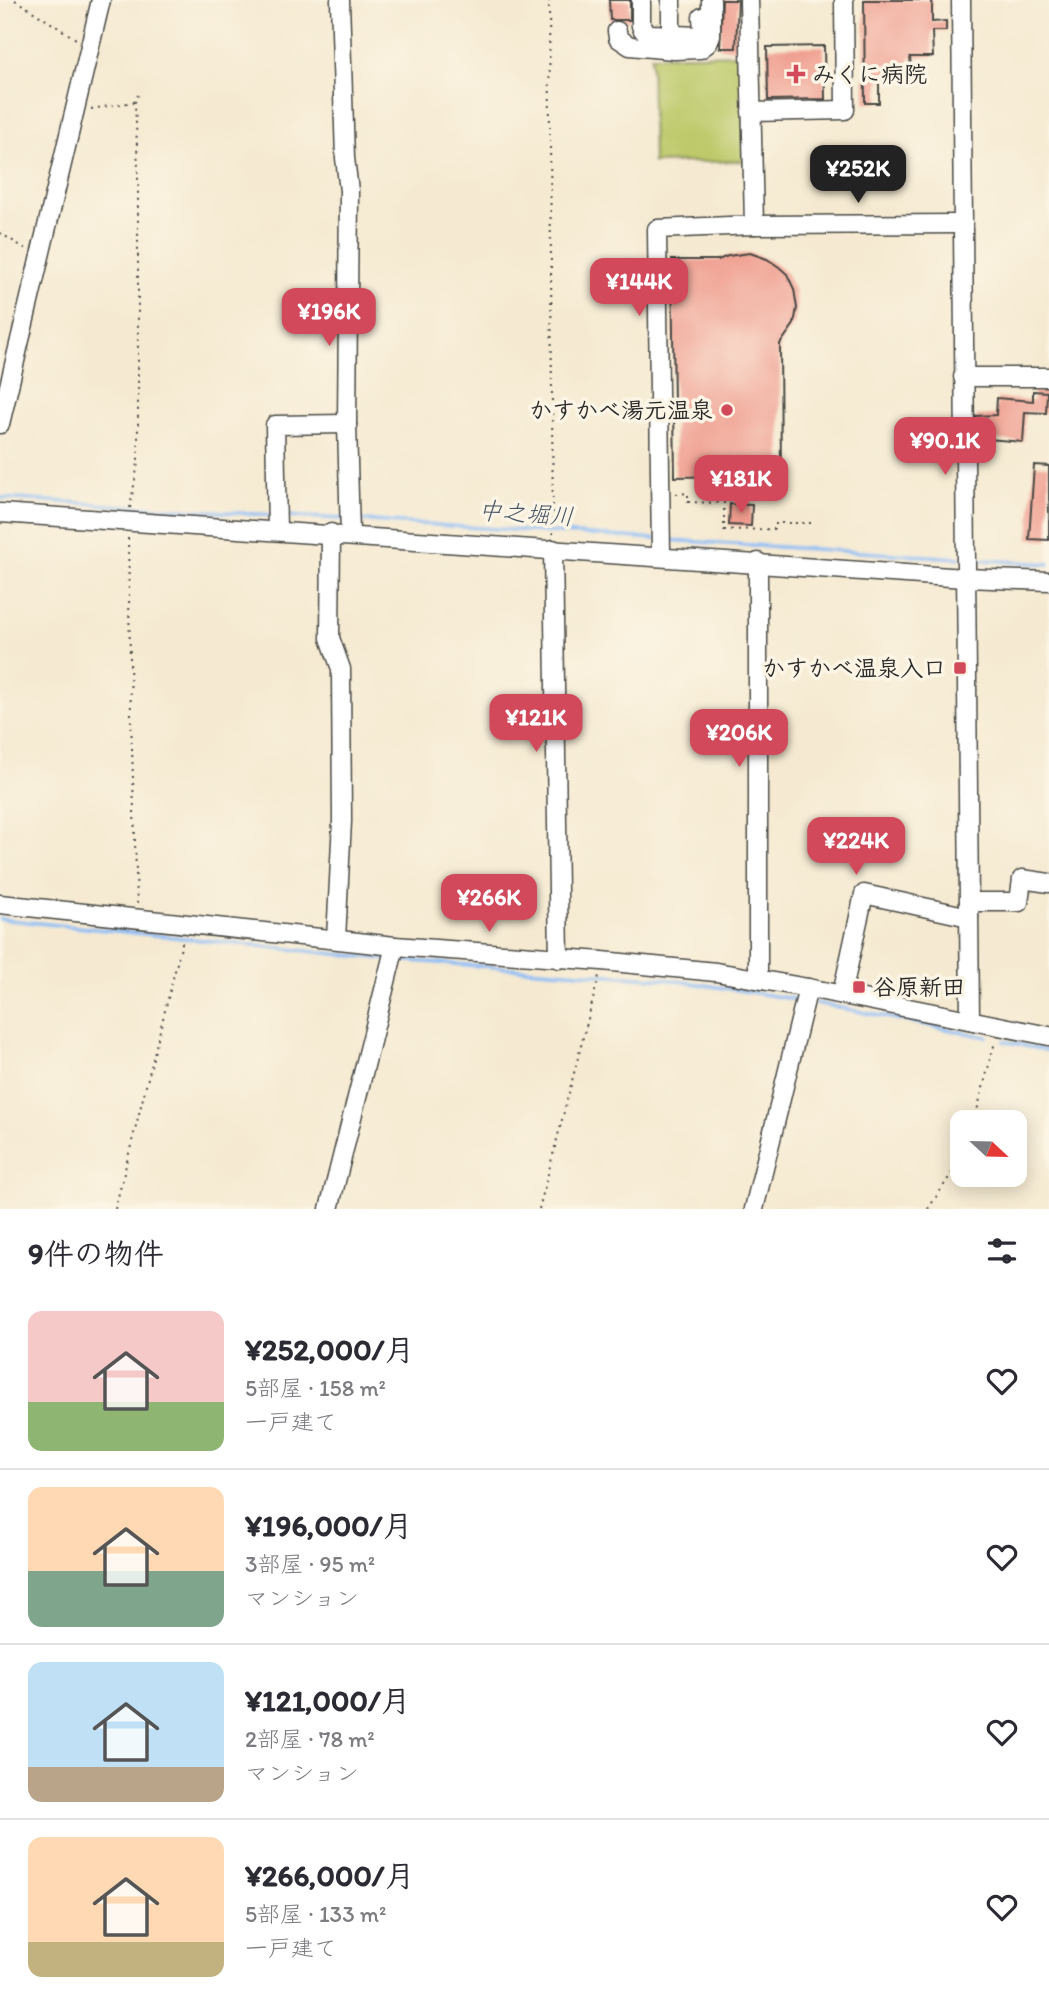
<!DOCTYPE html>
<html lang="ja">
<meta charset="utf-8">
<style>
:root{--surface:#fff;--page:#f2f2f3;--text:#2b2b33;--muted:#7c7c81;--line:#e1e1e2;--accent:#d1495b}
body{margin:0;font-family:Itim,"Klee One",sans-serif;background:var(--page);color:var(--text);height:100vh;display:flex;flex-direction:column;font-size:26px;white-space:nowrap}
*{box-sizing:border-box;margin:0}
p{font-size:23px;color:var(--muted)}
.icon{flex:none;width:38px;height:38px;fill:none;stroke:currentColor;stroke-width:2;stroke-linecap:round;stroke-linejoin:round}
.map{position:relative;height:1209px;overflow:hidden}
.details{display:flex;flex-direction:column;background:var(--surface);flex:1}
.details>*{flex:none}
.needle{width:46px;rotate:112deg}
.tools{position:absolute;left:950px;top:1110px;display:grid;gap:14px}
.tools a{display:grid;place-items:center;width:77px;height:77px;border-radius:14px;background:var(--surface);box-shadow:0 4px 18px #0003;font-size:35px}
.price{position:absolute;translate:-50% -60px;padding:0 16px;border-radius:14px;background:var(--accent);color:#fff;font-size:23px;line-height:46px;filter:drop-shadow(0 2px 4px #0008)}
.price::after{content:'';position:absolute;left:50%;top:42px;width:21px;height:16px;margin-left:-10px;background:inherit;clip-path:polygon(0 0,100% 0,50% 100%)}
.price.selected{background:#222;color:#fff}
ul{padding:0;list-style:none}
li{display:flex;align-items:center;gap:21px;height:175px;padding:0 28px}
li+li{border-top:2px solid var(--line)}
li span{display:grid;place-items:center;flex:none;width:196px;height:140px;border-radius:14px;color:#555}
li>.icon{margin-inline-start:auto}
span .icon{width:84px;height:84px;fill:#fffc;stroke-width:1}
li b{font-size:30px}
h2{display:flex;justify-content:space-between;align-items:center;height:84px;padding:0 28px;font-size:30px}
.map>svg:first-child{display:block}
.green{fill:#bdc96b;stroke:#747a4b;stroke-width:2}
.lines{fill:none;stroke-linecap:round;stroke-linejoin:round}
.stream{stroke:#89bbf6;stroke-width:3.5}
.building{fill:#ef9b8d}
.minor-casing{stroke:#494844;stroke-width:21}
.path{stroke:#494844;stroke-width:2;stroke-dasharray:2 5;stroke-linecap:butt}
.minor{stroke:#fff;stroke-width:18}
.poi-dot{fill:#d1495b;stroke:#fcf5e5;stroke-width:2.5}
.labels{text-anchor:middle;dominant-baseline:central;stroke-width:7;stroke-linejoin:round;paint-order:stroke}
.poi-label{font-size:23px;font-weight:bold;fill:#2b2b2b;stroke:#fcf5e5;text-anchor:start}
.water-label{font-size:24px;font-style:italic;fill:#475668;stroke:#fcf5e5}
</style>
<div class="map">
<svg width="1049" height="1209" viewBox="0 0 1049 1209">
<rect width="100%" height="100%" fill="#fcf5e5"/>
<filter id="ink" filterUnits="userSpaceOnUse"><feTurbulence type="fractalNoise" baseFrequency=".0143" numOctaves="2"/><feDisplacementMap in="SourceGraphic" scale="14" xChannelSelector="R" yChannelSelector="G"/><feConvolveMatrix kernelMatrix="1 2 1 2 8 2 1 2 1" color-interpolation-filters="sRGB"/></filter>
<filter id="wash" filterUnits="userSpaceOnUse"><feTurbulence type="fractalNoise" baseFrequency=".00686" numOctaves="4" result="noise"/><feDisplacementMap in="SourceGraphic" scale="28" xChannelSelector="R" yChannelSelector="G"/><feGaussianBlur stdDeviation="1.57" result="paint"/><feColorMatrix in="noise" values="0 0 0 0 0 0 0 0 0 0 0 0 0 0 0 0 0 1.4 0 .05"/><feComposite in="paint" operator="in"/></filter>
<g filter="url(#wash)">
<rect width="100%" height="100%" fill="#f5ead1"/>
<path class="green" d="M743,54L745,161L653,163L651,56Z"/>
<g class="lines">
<g class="stream">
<path d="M0,498L271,515"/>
<path d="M283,516L345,519"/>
<path d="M356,520L656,539"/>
<path d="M667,540L960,558"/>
<path d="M971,559L1049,564"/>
<path d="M0,919L385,959"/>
<path d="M396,960L666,979L794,999"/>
<path d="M816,1003L987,1037"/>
<path d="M1004,1041L1049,1051"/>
</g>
</g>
<g id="blocks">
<g class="building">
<path d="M609,0H630V20H610Z"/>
<path d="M722,0H738L736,48H720Z"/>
<path d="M864,0H932V22L946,21V31H932L933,57H910L911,69H898V80H879V103H865Z"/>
<path d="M824,46L825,99L768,100L767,47Z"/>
<path d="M750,253L767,259L779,267L787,274L794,289L797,308L794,324L780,344L781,475L675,477L672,260H718L728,256Z"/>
<path d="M1033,391L1047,392L1046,413L1025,412L1023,442L976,438V416L996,415L997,398L1033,401Z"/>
<path d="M1034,465L1049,466V540L1029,539Z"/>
<path d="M730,504L752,505L751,526L729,525Z"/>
</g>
</g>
</g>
<g filter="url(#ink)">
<use href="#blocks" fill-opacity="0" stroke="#494844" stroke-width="2"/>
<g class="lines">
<defs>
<g id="minor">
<path d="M340,0L345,158L349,191L347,424L350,535"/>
<path d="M641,0V26L643,30L651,34L699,36L703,31L702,17"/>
<path d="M671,0V36"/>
<path d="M749,0L754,225"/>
<path d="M961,0L970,1020"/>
<path d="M617,31L618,38L630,46L674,50L700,49L708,43L711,35V0"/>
<path d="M751,112L845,110L844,0"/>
<path d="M963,377H1049"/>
<path d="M0,424L101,0"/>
<path d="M0,513L965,578L1049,581"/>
<path d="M277,530L275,425L347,424"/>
<path d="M331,533L330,638L341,669L342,821L336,939"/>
<path d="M553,549L559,959"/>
<path d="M661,555L657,229L754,225L963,224"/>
<path d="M758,562V978"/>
<path d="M969,902H1019L1022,879L1049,883"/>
<path d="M0,904L395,946L602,961L716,972L808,988L1049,1036"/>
<path d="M842,994L864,894L969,917"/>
<path d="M329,1209L395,946"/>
<path d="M754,1209L808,988"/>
</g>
</defs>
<use href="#minor" class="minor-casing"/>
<g class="path">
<path d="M15,0L76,39"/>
<path d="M549,0L553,534"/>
<path d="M91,109L134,102"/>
<path d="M0,233L26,249"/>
<path d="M676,494L688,493V502L724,503V530L776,529V523H811"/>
<path d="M130,508L138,463V168L135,102L138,95"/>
<path d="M128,538L131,717L137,903"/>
<path d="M974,1122L995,1042"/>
<path d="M115,1209L183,939"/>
<path d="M539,1209L599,976"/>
<path d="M928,1209L962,1158"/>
</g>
<use href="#minor" class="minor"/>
</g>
</g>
<g class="poi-dot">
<path d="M792.5 63.5h7v7h7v7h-7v7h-7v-7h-7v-7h7z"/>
<circle cx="727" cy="410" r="7"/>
<rect x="953" y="661" width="14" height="14" rx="3.5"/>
<rect x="852" y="980" width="14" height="14" rx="3.5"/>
</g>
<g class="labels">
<g class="poi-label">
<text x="812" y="74">みくに病院</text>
<text x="713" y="410" text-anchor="end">かすかべ湯元温泉</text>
<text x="946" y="668" text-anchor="end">かすかべ温泉入口</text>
<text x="873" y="987">谷原新田</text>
</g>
<g class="water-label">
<text transform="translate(526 513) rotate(4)">中之堀川</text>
</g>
</g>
</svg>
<div class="tools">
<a><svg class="needle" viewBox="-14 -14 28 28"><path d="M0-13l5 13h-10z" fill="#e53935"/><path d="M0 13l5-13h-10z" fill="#7c7c81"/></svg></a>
</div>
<b class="price selected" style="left:858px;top:205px">¥252K</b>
<b class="price" style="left:639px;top:318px">¥144K</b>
<b class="price" style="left:329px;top:348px">¥196K</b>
<b class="price" style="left:945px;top:477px">¥90.1K</b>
<b class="price" style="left:741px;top:515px">¥181K</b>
<b class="price" style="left:536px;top:754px">¥121K</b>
<b class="price" style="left:739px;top:769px">¥206K</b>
<b class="price" style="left:856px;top:877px">¥224K</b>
<b class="price" style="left:489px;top:934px">¥266K</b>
</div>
<section class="details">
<h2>9件の物件<svg class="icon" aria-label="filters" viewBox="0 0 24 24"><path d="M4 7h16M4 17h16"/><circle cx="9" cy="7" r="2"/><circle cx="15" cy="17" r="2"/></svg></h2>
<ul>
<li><span style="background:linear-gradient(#f6c9c9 65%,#8fb573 0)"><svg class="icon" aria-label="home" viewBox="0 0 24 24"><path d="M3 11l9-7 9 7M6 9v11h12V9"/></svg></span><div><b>¥252,000/月</b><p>5部屋 · 158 m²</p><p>一戸建て</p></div><svg class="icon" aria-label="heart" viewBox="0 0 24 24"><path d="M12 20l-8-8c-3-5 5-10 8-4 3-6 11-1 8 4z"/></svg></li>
<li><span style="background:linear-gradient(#ffd9b3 60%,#7fa58c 0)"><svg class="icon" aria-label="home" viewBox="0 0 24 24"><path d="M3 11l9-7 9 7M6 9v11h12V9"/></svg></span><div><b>¥196,000/月</b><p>3部屋 · 95 m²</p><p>マンション</p></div><svg class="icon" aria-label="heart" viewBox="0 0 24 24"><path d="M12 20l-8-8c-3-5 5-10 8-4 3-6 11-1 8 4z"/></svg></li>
<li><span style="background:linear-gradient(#bfe0f5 75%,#b9a48a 0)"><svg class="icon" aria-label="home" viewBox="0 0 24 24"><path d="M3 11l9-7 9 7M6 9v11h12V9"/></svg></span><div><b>¥121,000/月</b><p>2部屋 · 78 m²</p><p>マンション</p></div><svg class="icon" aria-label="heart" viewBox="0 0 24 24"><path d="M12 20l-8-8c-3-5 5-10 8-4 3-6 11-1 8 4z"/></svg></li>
<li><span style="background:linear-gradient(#ffd9b3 75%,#c2b280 0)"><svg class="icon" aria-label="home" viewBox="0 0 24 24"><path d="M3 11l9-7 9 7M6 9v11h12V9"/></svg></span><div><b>¥266,000/月</b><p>5部屋 · 133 m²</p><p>一戸建て</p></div><svg class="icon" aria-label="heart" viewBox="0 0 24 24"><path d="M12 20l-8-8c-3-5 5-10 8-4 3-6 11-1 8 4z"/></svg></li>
</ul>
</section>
